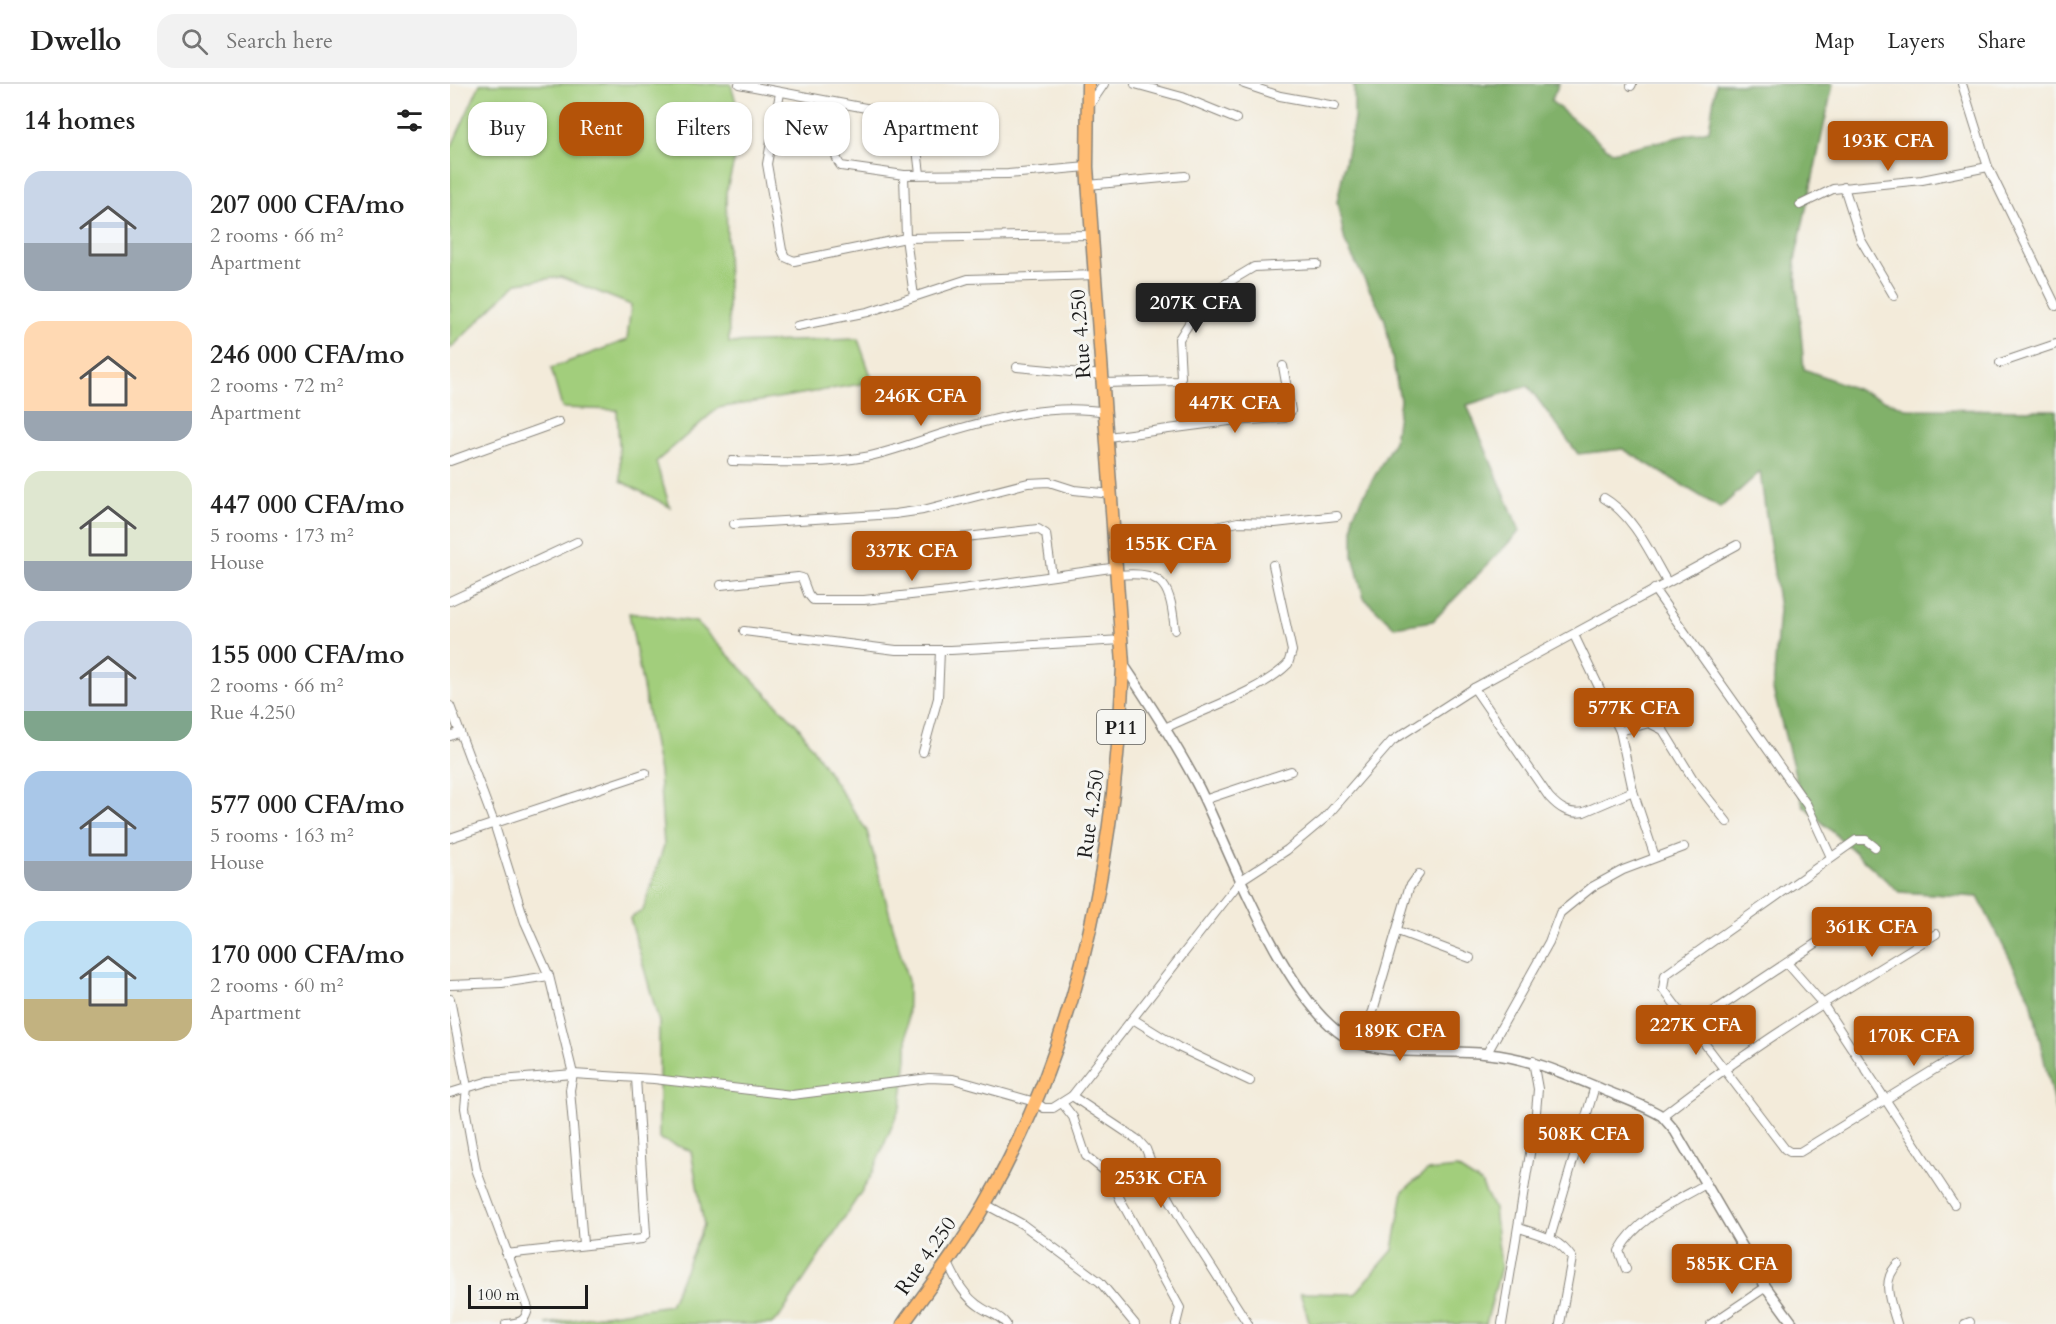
<!DOCTYPE html>
<meta charset="utf-8">
<style>
:root{--surface:#fff;--page:#f2f2f2;--text:#222;--muted:#767676;--line:#e0e0e0;--accent:#b45309}
body{margin:0;font-family:Cardo,serif;background:var(--page);color:var(--text);height:100vh;display:flex;flex-direction:column;font-size:22px;white-space:nowrap}
*{box-sizing:border-box;margin:0}
p{font-size:20px;color:var(--muted)}
.icon{flex:none;width:33px;height:33px;fill:none;stroke:currentColor;stroke-width:2;stroke-linecap:round;stroke-linejoin:round}
.map{position:relative;flex:1;overflow:hidden}
.drawer{display:flex;flex-direction:column;background:var(--surface);width:450px}
.drawer>*{flex:none}
.banner{position:absolute;left:18px;top:18px;width:570px;height:54px;display:flex;gap:12px}
.scale{position:absolute;left:18px;bottom:15px;width:120px;box-sizing:border-box;padding-left:6px;border:3px solid #1c1c1c;border-top:0;font-size:16px;line-height:21px;white-space:nowrap;color:#1c1c1c;-webkit-text-stroke:4px #f6f6f2;paint-order:stroke}
.price{position:absolute;translate:-50% -51px;padding:0 14px;border-radius:6px;background:var(--accent);color:#fff;font-size:20px;line-height:39px;filter:drop-shadow(0 2px 3px #0008)}
.price::after{content:'';position:absolute;left:50%;top:36px;width:18px;height:14px;margin-left:-9px;background:inherit;clip-path:polygon(0 0,100% 0,50% 100%)}
.price.current{background:#222;color:#fff}
ul{padding:0;list-style:none}
li{display:flex;align-items:center;gap:18px;height:150px;padding:0 24px}
li span{display:grid;place-items:center;flex:none;width:168px;height:120px;border-radius:18px;color:#555}
li>.icon{margin-inline-start:auto}
span .icon{width:72px;height:72px;fill:#fffc;stroke-width:1}
li b{font-size:26px}
h2{display:flex;justify-content:space-between;align-items:center;height:72px;padding:0 24px;font-size:26px}
.tag{padding:0 21px;border-radius:18px;background:var(--surface);box-shadow:0 2px 4px #0004;font-size:21px;line-height:54px}
.tag.current{background:var(--accent);color:#fff}
header{display:flex;align-items:center;gap:36px;box-sizing:border-box;height:84px;padding:0 30px;background:var(--surface);border-bottom:2px solid var(--line)}
header strong{font-size:28px}
nav{display:flex;gap:33px;margin-inline-start:auto;font-size:21px}
.search{width:420px;height:54px;background:var(--page);display:flex;align-items:center;gap:15px;box-sizing:border-box;padding:0 21px;border-radius:18px;color:var(--muted);font-size:22px}
main{display:flex;flex:1;min-height:0}
.map>svg:first-child{display:block}
.green{fill:#a2ce7b;stroke:#5f754c;stroke-width:1.5}
.forest{fill:#81b16b;stroke:#4e6644;stroke-width:1.5}
.lines{fill:none;stroke-linecap:round;stroke-linejoin:round}
.minor-casing{stroke:#88847b;stroke-width:10}
.tertiary-casing{stroke:#88847b;stroke-width:12}
.primary-casing{stroke:#88847b;stroke-width:15}
.minor{stroke:#fff;stroke-width:8}
.tertiary{stroke:#fff;stroke-width:9}
.primary{stroke:#ffbb71;stroke-width:12}
.labels{text-anchor:middle;dominant-baseline:central;stroke-width:6;stroke-linejoin:round;paint-order:stroke}
.shield{fill:#f6f6f2;stroke:#5d5d5c;stroke-width:1.5}
.shield-label{font-size:20px;font-weight:bold;fill:#1c1c1c}
.street-label{font-size:21px;fill:#1c1c1c;stroke:#f6f6f2}
</style>
<header>
<strong>Dwello</strong>
<div class="search"><svg class="icon" aria-label="search" viewBox="0 0 24 24"><circle cx="10" cy="10" r="6"/><path d="M15 15l6 6"/></svg>Search here</div>
<nav><a>Map</a><a>Layers</a><a>Share</a></nav>
</header>
<main>
<section class="drawer">
<h2>14 homes<svg class="icon" aria-label="filters" viewBox="0 0 24 24"><path d="M4 7h16M4 17h16"/><circle cx="9" cy="7" r="2"/><circle cx="15" cy="17" r="2"/></svg></h2>
<ul>
<li><span style="background:linear-gradient(#c9d6e8 60%,#9aa5b1 0)"><svg class="icon" aria-label="home" viewBox="0 0 24 24"><path d="M3 11l9-7 9 7M6 9v11h12V9"/></svg></span><div><b>207 000 CFA/mo</b><p>2 rooms · 66 m²</p><p>Apartment</p></div></li>
<li><span style="background:linear-gradient(#ffd9b3 75%,#9aa5b1 0)"><svg class="icon" aria-label="home" viewBox="0 0 24 24"><path d="M3 11l9-7 9 7M6 9v11h12V9"/></svg></span><div><b>246 000 CFA/mo</b><p>2 rooms · 72 m²</p><p>Apartment</p></div></li>
<li><span style="background:linear-gradient(#dfe7d0 75%,#9aa5b1 0)"><svg class="icon" aria-label="home" viewBox="0 0 24 24"><path d="M3 11l9-7 9 7M6 9v11h12V9"/></svg></span><div><b>447 000 CFA/mo</b><p>5 rooms · 173 m²</p><p>House</p></div></li>
<li><span style="background:linear-gradient(#c9d6e8 75%,#7fa58c 0)"><svg class="icon" aria-label="home" viewBox="0 0 24 24"><path d="M3 11l9-7 9 7M6 9v11h12V9"/></svg></span><div><b>155 000 CFA/mo</b><p>2 rooms · 66 m²</p><p>Rue 4.250</p></div></li>
<li><span style="background:linear-gradient(#a9c7e8 75%,#9aa5b1 0)"><svg class="icon" aria-label="home" viewBox="0 0 24 24"><path d="M3 11l9-7 9 7M6 9v11h12V9"/></svg></span><div><b>577 000 CFA/mo</b><p>5 rooms · 163 m²</p><p>House</p></div></li>
<li><span style="background:linear-gradient(#bfe0f5 65%,#c2b280 0)"><svg class="icon" aria-label="home" viewBox="0 0 24 24"><path d="M3 11l9-7 9 7M6 9v11h12V9"/></svg></span><div><b>170 000 CFA/mo</b><p>2 rooms · 60 m²</p><p>Apartment</p></div></li>
</ul>
</section>
<div class="map">
<svg width="1606" height="1240" viewBox="0 0 1606 1240">
<rect width="100%" height="100%" fill="#f6f6f2"/>
<filter id="ink" filterUnits="userSpaceOnUse"><feTurbulence type="fractalNoise" baseFrequency=".0167" numOctaves="2"/><feDisplacementMap in="SourceGraphic" scale="12" xChannelSelector="R" yChannelSelector="G"/><feConvolveMatrix kernelMatrix="1 2 1 2 8 2 1 2 1" color-interpolation-filters="sRGB"/></filter>
<filter id="wash" filterUnits="userSpaceOnUse"><feTurbulence type="fractalNoise" baseFrequency=".008" numOctaves="4" result="noise"/><feDisplacementMap in="SourceGraphic" scale="24" xChannelSelector="R" yChannelSelector="G"/><feGaussianBlur stdDeviation="1.35" result="paint"/><feColorMatrix in="noise" values="0 0 0 0 0 0 0 0 0 0 0 0 0 0 0 0 0 1.4 0 .05"/><feComposite in="paint" operator="in"/></filter>
<g filter="url(#wash)">
<rect width="100%" height="100%" fill="#f3ebda"/>
<g class="green">
<path d="M30,0H281L293,44L276,108L279,259L408,255L423,298L268,324L206,378L220,423L171,397L167,326L112,324L101,284L177,256L181,221L111,193L67,199L0,265V66Z"/>
<path d="M179,529L246,538L348,642L417,747L458,897L457,975L451,1021L419,1096L329,1234L321,1240H96L220,1221L254,1141L241,1067L209,1055V938L180,834L193,826L214,762L209,688Z"/>
<path d="M1007,1084L1031,1099L1044,1125L1051,1183L1036,1240H860L850,1209L905,1210L943,1166L953,1107L977,1087Z"/>
</g>
<path class="forest" d="M904,0H1109L1101,17L1162,68L1259,46L1266,0H1383L1345,176L1354,285L1458,325L1606,326V1030L1581,916L1528,813L1449,808L1353,721L1323,606L1329,525L1310,388L1270,424L1173,365L1128,370L1078,302L1017,321L1070,447L983,537L944,543L914,514L903,472V431L944,357L950,316L935,236L895,158L887,118L904,35Z"/>
</g>
<g filter="url(#ink)">
<g class="lines">
<defs>
<g id="minor">
<path d="M289,0L458,32L464,40L470,90"/>
<path d="M685,0L732,13L786,35"/>
<path d="M794,0L830,12L885,22"/>
<path d="M1512,0L1538,83L1606,222"/>
<path d="M1181,2L1182,0"/>
<path d="M330,9L317,80L332,166L335,173L344,177L456,154L642,151"/>
<path d="M390,21C388,38 379,68 391,82L454,91L558,90L637,83"/>
<path d="M639,22L654,0"/>
<path d="M454,91L456,154L464,212"/>
<path d="M638,101L735,92"/>
<path d="M1394,103L1411,156L1444,212"/>
<path d="M1350,121L1383,105L1472,96L1538,83"/>
<path d="M347,242L418,228L518,195L646,191"/>
<path d="M1550,279L1606,260"/>
<path d="M567,283L653,291"/>
<path d="M654,299L729,297L731,293L729,255L757,211L804,183L867,180"/>
<path d="M658,353L779,337L835,334L841,327L833,282"/>
<path d="M0,377L109,338"/>
<path d="M282,377C326,378 371,381 415,373C443,368 470,356 498,348C548,333 604,319 656,328"/>
<path d="M1154,414C1184,432 1200,469 1217,498"/>
<path d="M284,440L445,430L473,426L578,399L599,398L624,406L661,410"/>
<path d="M666,458L721,460L762,444L788,438L825,439L887,432"/>
<path d="M443,461L588,445L596,450L602,492"/>
<path d="M668,491C717,486 720,504 725,546"/>
<path d="M271,501L348,493L352,494L358,510L363,516H414L498,507L668,483"/>
<path d="M1204,505L1357,721L1381,773"/>
<path d="M0,517L127,458"/>
<path d="M294,547L446,566H501L672,556"/>
<path d="M1124,551L1170,647L1183,707L1205,773"/>
<path d="M1024,604L1099,713C1109,724 1119,731 1134,728L1183,707"/>
<path d="M0,622L44,739L75,838L99,892L123,990L120,1006L133,1160"/>
<path d="M715,644C752,626 810,608 838,580L842,567L823,481"/>
<path d="M1170,647L1199,639L1213,646L1243,695L1277,738"/>
<path d="M0,652L10,648"/>
<path d="M473,668L488,614L490,566"/>
<path d="M754,716L841,687"/>
<path d="M0,754L196,689"/>
<path d="M1425,763L1416,756H1406L1215,891L1213,905L1335,1065L1340,1068H1350L1508,971"/>
<path d="M948,847L1020,874"/>
<path d="M1337,879L1372,919L1504,1120"/>
<path d="M0,901L52,899L99,892"/>
<path d="M0,915L17,1003L15,1024L26,1085L78,1224C76,1238 69,1239 56,1240"/>
<path d="M683,935L728,963L800,997"/>
<path d="M1240,943L1401,836"/>
<path d="M909,960L923,927L959,804L969,790"/>
<path d="M1037,969L1099,858L1110,829L1142,803L1173,786L1234,763"/>
<path d="M0,1009L39,997L123,990L204,995L342,1011L479,994L503,995L585,1018L594,1024H603L622,1012L791,796L837,766L874,735L942,657L1024,604L1287,461"/>
<path d="M622,1012L688,1056L696,1065L706,1091L732,1137L798,1240"/>
<path d="M612,1019L623,1033L636,1072L661,1092L670,1115L730,1224L726,1240"/>
<path d="M1212,1032C1299,964 1392,907 1486,850"/>
<path d="M535,1120L572,1140L650,1198L685,1240"/>
<path d="M1069,1144C1090,1151 1109,1154 1122,1174L1110,1240"/>
<path d="M1100,1154L1145,1002"/>
<path d="M56,1170L192,1155L196,1150L186,994"/>
<path d="M497,1177C506,1196 513,1212 532,1224C540,1229 551,1232 556,1240"/>
<path d="M1176,1185L1169,1167C1186,1135 1226,1117 1256,1100"/>
<path d="M1052,1240L1085,1039L1088,1005L1083,977"/>
<path d="M1261,1240L1316,1203"/>
<path d="M1447,1240C1441,1219 1430,1197 1448,1180"/>
<path d="M1515,1240L1520,1238"/>
</g>
<path id="tertiary" d="M673,580C700,620 727,661 749,704C780,766 842,940 911,960C951,972 997,965 1038,970C1080,974 1115,990 1154,1006C1173,1014 1194,1021 1212,1032L1225,1047L1316,1203L1343,1240"/>
<path id="primary" d="M453,1240C481,1201 511,1162 535,1120C630,956 666,767 673,580L637,83L638,0"/>
</defs>
<use href="#minor" class="minor-casing"/>
<use href="#tertiary" class="tertiary-casing"/>
<use href="#primary" class="primary-casing"/>
<use href="#minor" class="minor"/>
<use href="#tertiary" class="tertiary"/>
<use href="#primary" class="primary"/>
</g>
</g>
<g class="labels">
<rect class="shield" x="647" y="626" width="48" height="34" rx="4.5"/>
<g class="shield-label">
<text x="671" y="643">P11</text>
</g>
<g class="street-label">
<text transform="translate(631 250) rotate(-94)">Rue 4.250</text>
<text transform="translate(641 730) rotate(-82)">Rue 4.250</text>
<text transform="translate(476 1172) rotate(-55)">Rue 4.250</text>
</g>
</g>
</svg>
<div class="scale">100 m</div>
<b class="price" style="left:1438px;top:88px">193K CFA</b>
<b class="price current" style="left:746px;top:250px">207K CFA</b>
<b class="price" style="left:471px;top:343px">246K CFA</b>
<b class="price" style="left:785px;top:350px">447K CFA</b>
<b class="price" style="left:721px;top:491px">155K CFA</b>
<b class="price" style="left:462px;top:498px">337K CFA</b>
<b class="price" style="left:1184px;top:655px">577K CFA</b>
<b class="price" style="left:1422px;top:874px">361K CFA</b>
<b class="price" style="left:1246px;top:972px">227K CFA</b>
<b class="price" style="left:950px;top:978px">189K CFA</b>
<b class="price" style="left:1464px;top:983px">170K CFA</b>
<b class="price" style="left:1134px;top:1081px">508K CFA</b>
<b class="price" style="left:711px;top:1125px">253K CFA</b>
<b class="price" style="left:1282px;top:1211px">585K CFA</b>
<div class="banner">
<a class="tag">Buy</a>
<a class="tag current">Rent</a>
<a class="tag">Filters</a>
<a class="tag">New</a>
<a class="tag">Apartment</a>
</div>
</div>
</main>
